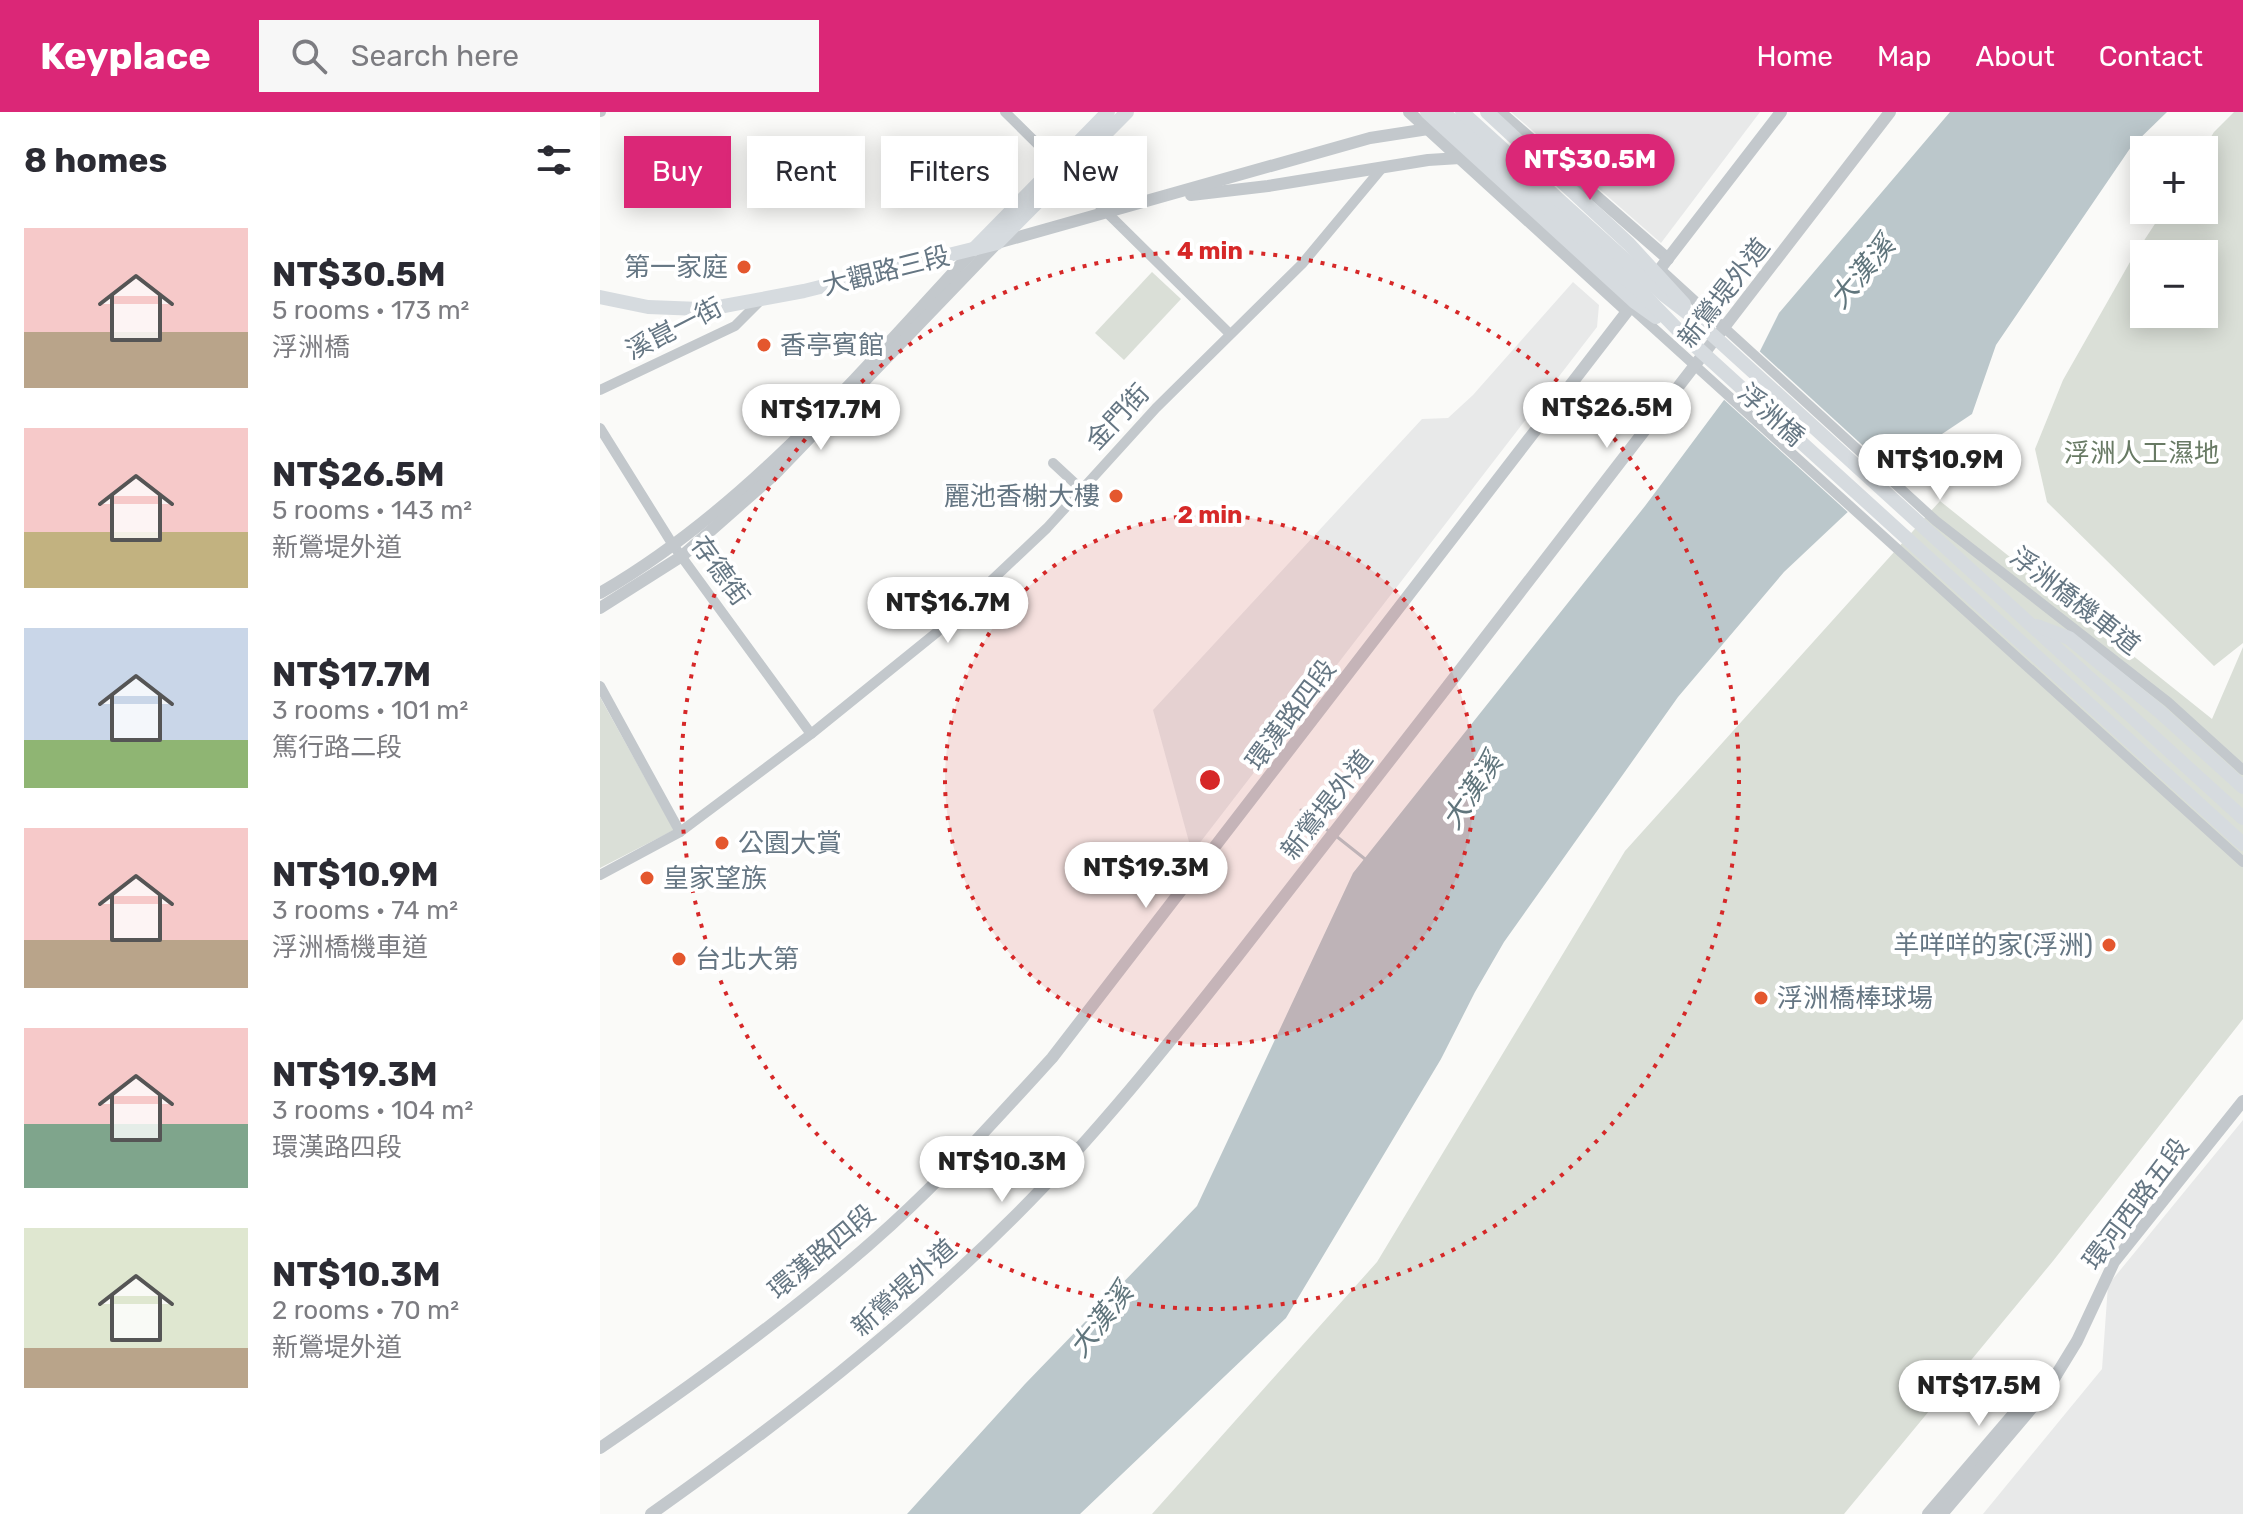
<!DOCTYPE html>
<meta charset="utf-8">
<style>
:root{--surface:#fff;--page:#f7f7f7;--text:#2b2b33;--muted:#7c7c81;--accent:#db2777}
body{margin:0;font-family:Rubik,"Noto Sans TC",sans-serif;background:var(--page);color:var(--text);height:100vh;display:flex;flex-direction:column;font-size:30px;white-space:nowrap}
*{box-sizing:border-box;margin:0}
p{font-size:26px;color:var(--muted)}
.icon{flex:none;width:44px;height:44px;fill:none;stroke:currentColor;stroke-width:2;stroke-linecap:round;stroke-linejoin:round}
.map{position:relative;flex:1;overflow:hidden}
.details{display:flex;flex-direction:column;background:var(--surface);width:600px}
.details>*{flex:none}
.hud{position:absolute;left:24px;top:24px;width:760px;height:72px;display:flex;gap:16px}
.tools{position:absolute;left:1530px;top:24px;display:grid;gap:16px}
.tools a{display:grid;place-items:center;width:88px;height:88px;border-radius:0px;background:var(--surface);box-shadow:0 4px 20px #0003;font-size:40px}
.price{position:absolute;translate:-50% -68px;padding:0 18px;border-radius:28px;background:#fff;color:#222;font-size:26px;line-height:52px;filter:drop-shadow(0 2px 4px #0008)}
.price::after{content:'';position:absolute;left:50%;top:48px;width:24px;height:18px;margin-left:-12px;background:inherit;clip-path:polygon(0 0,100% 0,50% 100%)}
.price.current{background:var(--accent);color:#fff}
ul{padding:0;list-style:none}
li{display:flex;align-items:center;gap:24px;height:200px;padding:0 24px}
li span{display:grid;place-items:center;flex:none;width:224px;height:160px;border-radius:0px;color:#555}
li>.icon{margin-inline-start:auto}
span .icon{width:96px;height:96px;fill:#fffc;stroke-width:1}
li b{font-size:34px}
h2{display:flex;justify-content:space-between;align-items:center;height:96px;padding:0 24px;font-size:34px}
.chip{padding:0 28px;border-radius:0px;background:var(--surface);box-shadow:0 4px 20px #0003;font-size:28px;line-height:72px}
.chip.current{background:var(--accent);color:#fff}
header{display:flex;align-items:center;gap:48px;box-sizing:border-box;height:112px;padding:0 40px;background:var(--accent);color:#fff}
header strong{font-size:38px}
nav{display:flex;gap:44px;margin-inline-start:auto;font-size:28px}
.search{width:560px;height:72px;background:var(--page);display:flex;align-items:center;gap:20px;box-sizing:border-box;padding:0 28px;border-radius:0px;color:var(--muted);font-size:30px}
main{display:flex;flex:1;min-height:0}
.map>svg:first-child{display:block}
.built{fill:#e8e9e9}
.green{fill:#dadfd7;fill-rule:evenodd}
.water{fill:#bbc7cb}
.pier{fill:#fafaf8}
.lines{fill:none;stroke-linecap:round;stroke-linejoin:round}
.stream{stroke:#bbc7cb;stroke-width:3}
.minor{stroke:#c3c8cc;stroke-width:10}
.tertiary{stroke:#c3c8cc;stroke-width:12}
.secondary{stroke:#d6dbdf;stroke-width:14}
.ring{fill:none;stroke:#d62828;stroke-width:4;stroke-dasharray:4 8}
.poi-dot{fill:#e4572e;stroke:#fff;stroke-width:3}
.labels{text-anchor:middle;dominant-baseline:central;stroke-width:8;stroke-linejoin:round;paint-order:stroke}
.poi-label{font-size:26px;fill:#657683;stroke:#fff;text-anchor:start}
.street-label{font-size:26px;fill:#657683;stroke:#fff}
.park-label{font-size:26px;fill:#687a64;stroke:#fff}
.water-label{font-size:28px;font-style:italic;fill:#60757c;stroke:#fff}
.centre{fill:#d62828;stroke:#fff;stroke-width:4}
.ring-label{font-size:24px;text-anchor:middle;font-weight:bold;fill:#d62828;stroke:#fff;stroke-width:8;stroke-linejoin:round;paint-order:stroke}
</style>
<header>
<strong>Keyplace</strong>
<div class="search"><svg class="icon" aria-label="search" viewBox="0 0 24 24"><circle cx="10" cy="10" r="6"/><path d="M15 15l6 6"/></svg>Search here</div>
<nav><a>Home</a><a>Map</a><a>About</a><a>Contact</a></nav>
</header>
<main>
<section class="details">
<h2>8 homes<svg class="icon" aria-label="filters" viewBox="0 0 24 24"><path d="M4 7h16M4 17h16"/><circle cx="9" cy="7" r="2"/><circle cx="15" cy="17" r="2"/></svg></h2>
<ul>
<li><span style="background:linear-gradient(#f6c9c9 65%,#b9a48a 0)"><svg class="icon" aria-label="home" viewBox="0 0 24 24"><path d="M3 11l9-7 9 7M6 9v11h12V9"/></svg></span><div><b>NT$30.5M</b><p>5 rooms · 173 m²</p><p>浮洲橋</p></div></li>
<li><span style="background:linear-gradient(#f6c9c9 65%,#c2b280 0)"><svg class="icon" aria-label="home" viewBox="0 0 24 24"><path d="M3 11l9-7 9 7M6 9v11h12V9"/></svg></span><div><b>NT$26.5M</b><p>5 rooms · 143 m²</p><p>新鶯堤外道</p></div></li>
<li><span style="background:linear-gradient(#c9d6e8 70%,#8fb573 0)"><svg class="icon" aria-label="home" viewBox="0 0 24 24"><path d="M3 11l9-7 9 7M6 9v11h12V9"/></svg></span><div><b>NT$17.7M</b><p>3 rooms · 101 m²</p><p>篤行路二段</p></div></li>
<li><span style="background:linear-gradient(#f6c9c9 70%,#b9a48a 0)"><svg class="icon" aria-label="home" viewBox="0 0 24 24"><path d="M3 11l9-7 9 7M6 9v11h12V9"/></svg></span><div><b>NT$10.9M</b><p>3 rooms · 74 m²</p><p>浮洲橋機車道</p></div></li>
<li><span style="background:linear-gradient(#f6c9c9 60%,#7fa58c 0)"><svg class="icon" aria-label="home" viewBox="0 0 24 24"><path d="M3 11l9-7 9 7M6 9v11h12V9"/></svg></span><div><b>NT$19.3M</b><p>3 rooms · 104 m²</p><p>環漢路四段</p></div></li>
<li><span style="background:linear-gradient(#dfe7d0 75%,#b9a48a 0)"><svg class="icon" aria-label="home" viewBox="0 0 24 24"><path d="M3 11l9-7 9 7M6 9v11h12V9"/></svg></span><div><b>NT$10.3M</b><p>2 rooms · 70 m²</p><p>新鶯堤外道</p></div></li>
</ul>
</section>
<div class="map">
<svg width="1643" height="1402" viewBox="0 0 1643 1402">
<rect width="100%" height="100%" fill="#fafaf8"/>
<g class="built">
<path d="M911,0H1160L1061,131Z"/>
<path d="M973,170L999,193L997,215L592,741L553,598L822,307L848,306L873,283Z"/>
<path d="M1643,1008V1402H1383L1502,1257L1508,1173Z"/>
</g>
<g class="green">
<path d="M1634,0H1643V531L1614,554L1447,390L1435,337L1463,268L1530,150L1564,98H1604L1603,38L1614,20ZM1544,142H1604V202H1544Z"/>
<path d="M552,160L581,187L524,248L495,221Z"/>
<path d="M1340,389L1612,607L1643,535V907L1453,1149L1244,1402H552L777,1150L1025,739Z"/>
<path d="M0,585L74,718L0,756Z"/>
</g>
<path class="water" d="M1350,0H1567L1531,35L1396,233L1372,302L1303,348L1184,460L1078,585L904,830L875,880L841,947L686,1206L480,1402H307L425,1272L597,1094L753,761L1045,394L1159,241L1179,201Z"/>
<path class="pier" d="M1156,236L1294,362L1251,403L1121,285Z"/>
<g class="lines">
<g class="stream">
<path d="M701,698L730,720"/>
<path d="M736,724L765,747"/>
</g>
<g class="minor">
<path d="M0,0H1"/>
<path d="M405,0L629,221"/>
<path d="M1060,157L1336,409L1568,590L1643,658"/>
<path d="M1027,192L1643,750"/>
<path d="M0,278L135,214L161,188"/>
<path d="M0,316L73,433L211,622"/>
<path d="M453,351L481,377"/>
<path d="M0,574L80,720"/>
<path d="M0,763L80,720L211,622L336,521L447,416L556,296L702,152L782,56"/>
</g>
<g class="tertiary">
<path d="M809,0L1027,199"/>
<path d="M900,0L1068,147"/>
<path d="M591,83L668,74L828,48L860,46"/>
<path d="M1053,166L1181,0"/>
<path d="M0,481C146,397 261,260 374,138"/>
<path d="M0,496L82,444L174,363L397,131L770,26L828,17L849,10"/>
<path d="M0,1336C100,1268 202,1194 291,1113C348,1061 400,1003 452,946L1039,184"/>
<path d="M51,1402C180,1311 304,1215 416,1103C496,1023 567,934 637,845C705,758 772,671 840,584C990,390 1141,196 1290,0"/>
<path d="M1328,1402L1440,1271L1456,1263"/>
<path d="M1342,1402L1447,1278L1477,1229L1514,1150L1643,989"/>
</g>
<g class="secondary">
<path d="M827,0L1035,190L1056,205"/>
<path d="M843,0L1042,181L1081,221L1643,732"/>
<path d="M862,0L1064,183L1095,207L1643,706"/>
<path d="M887,0L1029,132L1084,192"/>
<path d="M374,137L508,0"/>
<path d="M0,185L48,195L100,197L124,194L204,179L397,131L527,0"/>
<path d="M1437,514L1469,526L1559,599L1643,675"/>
</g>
</g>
<circle cx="610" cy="668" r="265" fill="#d62828" fill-opacity=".12"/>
<g class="ring">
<circle cx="610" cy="668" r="265"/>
<circle cx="610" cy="668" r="529"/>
</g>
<g class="poi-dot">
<circle cx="144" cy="155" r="8"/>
<circle cx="164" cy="233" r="8"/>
<circle cx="516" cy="384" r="8"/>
<circle cx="122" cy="731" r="8"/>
<circle cx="47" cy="766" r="8"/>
<circle cx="1509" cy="833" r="8"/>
<circle cx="79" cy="847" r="8"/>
<circle cx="1161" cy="886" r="8"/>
</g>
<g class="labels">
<g class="poi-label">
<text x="128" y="155" text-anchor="end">第一家庭</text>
<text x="180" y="233">香亭賓館</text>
<text x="500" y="384" text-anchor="end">麗池香榭大樓</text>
<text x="138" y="731">公園大賞</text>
<text x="63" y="766">皇家望族</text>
<text x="1493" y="833" text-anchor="end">羊咩咩的家(浮洲)</text>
<text x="95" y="847">台北大第</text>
<text x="1177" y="886">浮洲橋棒球場</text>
</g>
<g class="street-label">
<text transform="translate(286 159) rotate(-14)">大觀路三段</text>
<text transform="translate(1124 181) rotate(-52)">新鶯堤外道</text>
<text transform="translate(74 217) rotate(-27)">溪崑一街</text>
<text transform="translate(1171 303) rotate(42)">浮洲橋</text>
<text transform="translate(518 305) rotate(-47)">金門街</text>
<text transform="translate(120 459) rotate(54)">存德街</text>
<text transform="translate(1475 489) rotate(38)">浮洲橋機車道</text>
<text transform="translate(691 603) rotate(-53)">環漢路四段</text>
<text transform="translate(727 693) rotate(-52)">新鶯堤外道</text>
<text transform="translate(1536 1092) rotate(-53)">環河西路五段</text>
<text transform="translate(222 1140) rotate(-40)">環漢路四段</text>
<text transform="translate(304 1176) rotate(-42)">新鶯堤外道</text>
</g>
<g class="park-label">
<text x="1542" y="341">浮洲人工濕地</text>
</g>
<g class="water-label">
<text transform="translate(1262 160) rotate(-50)">大漢溪</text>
<text transform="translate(872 679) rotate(-56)">大漢溪</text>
<text transform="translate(501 1208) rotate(-52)">大漢溪</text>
</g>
</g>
<circle cx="610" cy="668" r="12" class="centre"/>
<g class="ring-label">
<text x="610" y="147">4 min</text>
<text x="610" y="411">2 min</text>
</g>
</svg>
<div class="tools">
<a>+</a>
<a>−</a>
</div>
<b class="price current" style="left:990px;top:90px">NT$30.5M</b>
<b class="price" style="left:1007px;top:338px">NT$26.5M</b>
<b class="price" style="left:221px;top:340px">NT$17.7M</b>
<b class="price" style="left:1340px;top:390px">NT$10.9M</b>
<b class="price" style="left:348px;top:533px">NT$16.7M</b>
<b class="price" style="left:546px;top:798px">NT$19.3M</b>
<b class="price" style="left:402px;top:1092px">NT$10.3M</b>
<b class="price" style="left:1379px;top:1316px">NT$17.5M</b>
<div class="hud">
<a class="chip current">Buy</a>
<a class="chip">Rent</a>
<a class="chip">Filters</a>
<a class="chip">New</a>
</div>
</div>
</main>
